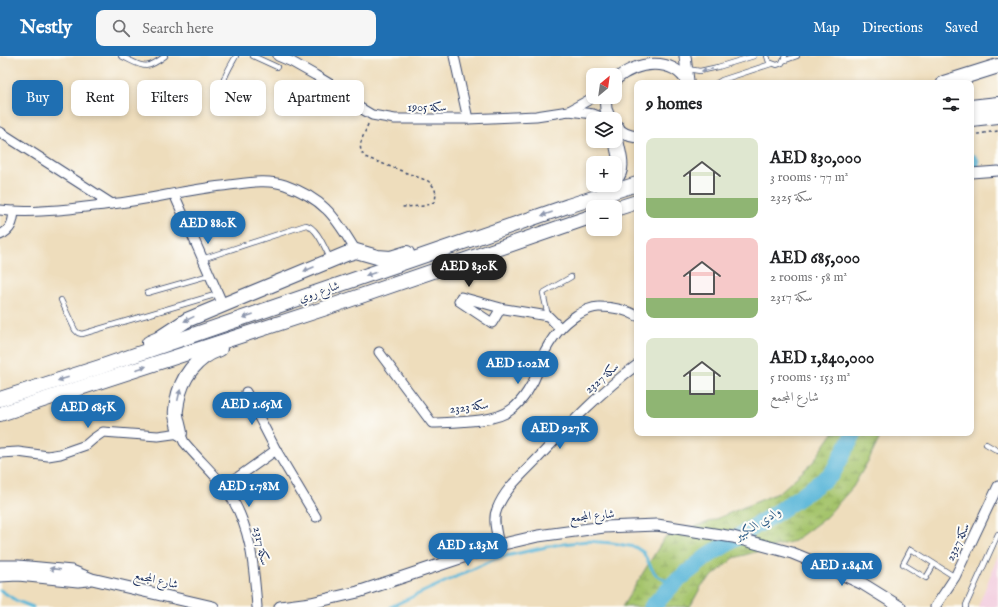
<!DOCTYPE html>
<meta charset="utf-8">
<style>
:root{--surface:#fff;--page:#f6f6f6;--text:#202124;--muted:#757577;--accent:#1f6fb2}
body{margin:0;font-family:"IM FELL English",Amiri,serif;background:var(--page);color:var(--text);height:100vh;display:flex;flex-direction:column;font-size:15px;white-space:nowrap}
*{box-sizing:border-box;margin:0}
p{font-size:13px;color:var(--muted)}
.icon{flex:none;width:22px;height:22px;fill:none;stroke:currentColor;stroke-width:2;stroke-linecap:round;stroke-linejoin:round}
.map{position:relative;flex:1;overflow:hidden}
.panel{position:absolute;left:634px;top:24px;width:340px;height:356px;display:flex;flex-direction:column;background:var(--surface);border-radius:8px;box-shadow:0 2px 6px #0003}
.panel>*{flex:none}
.hud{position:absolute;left:12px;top:24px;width:380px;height:36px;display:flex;gap:8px}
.needle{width:26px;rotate:29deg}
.controls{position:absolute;left:586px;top:12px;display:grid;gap:8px}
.controls a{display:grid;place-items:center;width:36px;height:36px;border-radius:8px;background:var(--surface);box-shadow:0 2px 6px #0003;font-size:20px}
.price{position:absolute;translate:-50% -34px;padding:0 9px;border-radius:14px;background:var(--accent);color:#fff;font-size:13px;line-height:26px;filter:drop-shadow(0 1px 2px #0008)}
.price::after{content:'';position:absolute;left:50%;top:24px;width:12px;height:9px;margin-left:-6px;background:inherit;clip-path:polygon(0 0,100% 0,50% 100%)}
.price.selected{background:#222;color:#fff}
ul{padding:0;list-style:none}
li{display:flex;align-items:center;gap:12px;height:100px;padding:0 12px}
li span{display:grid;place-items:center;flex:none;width:112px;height:80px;border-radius:8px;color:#555}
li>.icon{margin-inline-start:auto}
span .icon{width:48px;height:48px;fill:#fffc;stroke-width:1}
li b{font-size:17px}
h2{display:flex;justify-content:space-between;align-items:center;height:48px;padding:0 12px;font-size:17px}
.chip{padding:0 14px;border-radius:8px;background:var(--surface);box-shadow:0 2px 6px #0003;font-size:14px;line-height:36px}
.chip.selected{background:var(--accent);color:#fff}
header{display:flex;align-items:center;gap:24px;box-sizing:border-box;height:56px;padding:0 20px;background:var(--accent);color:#fff}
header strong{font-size:19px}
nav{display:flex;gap:22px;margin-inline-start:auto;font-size:14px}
.search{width:280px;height:36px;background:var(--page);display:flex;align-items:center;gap:10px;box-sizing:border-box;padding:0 14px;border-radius:8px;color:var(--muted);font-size:15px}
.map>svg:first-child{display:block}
.built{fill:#f3cfe0}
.wetland{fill:url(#wetland-marsh);stroke:#607a65}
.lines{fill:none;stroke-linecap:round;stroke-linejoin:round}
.stream{stroke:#5bb7d9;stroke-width:3}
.river{stroke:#5bb7d9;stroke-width:17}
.service-casing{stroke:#3b496c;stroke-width:6}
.minor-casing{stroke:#3b496c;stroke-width:11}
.tertiary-casing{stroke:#3b496c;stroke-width:13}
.primary-casing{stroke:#3b496c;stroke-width:16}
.path{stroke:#3b496c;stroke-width:1.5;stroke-dasharray:3 3;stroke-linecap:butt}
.service{stroke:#fff;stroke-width:4.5}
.minor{stroke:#fff;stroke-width:9}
.tertiary{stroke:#fff;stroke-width:11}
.primary{stroke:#fff;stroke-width:14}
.oneway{fill:#8d97ae}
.labels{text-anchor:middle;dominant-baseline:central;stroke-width:4;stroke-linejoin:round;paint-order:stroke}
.street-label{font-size:12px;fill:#1b2f5e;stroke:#fdfcf7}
.water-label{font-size:13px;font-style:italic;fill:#315f89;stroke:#fdfcf7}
</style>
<header>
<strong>Nestly</strong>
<div class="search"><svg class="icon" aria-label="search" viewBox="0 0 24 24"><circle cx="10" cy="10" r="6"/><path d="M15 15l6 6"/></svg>Search here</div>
<nav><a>Map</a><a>Directions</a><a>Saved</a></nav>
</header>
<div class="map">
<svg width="998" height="551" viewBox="0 0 998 551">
<defs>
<pattern id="wetland-marsh" width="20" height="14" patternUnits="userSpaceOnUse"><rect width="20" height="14" fill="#a5c46c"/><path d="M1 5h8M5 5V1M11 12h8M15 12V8" fill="none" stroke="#86a05c"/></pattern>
</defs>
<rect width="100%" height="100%" fill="#fdfcf7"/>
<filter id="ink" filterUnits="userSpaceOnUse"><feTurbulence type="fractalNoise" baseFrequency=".025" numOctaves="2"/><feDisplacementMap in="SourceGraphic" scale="8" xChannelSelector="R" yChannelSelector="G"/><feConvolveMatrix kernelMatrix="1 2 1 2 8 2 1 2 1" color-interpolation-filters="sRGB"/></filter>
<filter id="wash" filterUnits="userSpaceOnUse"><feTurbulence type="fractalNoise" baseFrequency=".012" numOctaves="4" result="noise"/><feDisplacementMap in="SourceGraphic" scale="16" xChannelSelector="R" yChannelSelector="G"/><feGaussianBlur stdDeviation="0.9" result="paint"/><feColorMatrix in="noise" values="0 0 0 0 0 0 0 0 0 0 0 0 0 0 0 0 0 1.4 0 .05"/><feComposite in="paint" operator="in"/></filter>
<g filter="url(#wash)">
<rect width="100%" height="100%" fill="#eeddbc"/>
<path class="built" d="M998,499V551H978Z"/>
<path class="wetland" d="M833,377H882L871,400L853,431L825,462L794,485L734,502L702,529L690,551H622L665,481L706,467L780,436L813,406Z"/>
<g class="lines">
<g class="stream">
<path d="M0,534L17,545L33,551"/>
<path d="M390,551L497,502L555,489L587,485L612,487L635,491L643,496L652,513L657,520L673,528"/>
</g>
<g class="river">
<path d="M971,106V110"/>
<path d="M652,551L673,528L709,499L781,454L832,418L854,377"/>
</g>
</g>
</g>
<g filter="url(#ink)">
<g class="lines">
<defs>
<g id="service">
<path d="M121,0C143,10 144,16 165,0"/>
<path d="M236,0C232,8 216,31 225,38C229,41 247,41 253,42"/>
<path d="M253,0L277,11"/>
<path d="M767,0L769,6L777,9L782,7L785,0"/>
<path d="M783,5L797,0"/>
<path d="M687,13L700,15L718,11L754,0"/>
<path d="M717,27L722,24L771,8"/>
<path d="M202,203L306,169C317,171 325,193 330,202"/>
<path d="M147,237L210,219"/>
<path d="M61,244L75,274L78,277L82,278L218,238"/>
<path d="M548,260L543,237L571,221"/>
<path d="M986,388L998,395"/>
<path d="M934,508L926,522L903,508L911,493L955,521"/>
<path d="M966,551V549L998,478"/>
</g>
<g id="minor">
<path d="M278,0L292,6L315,19L330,28L352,47L372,59L395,63H468L536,60L569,55L593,58L606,63"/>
<path d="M454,0L468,63"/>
<path d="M569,55L594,41"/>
<path d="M0,76L112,148"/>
<path d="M971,117L998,115"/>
<path d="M174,138L223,249"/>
<path d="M0,154C23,157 46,155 69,153C83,151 97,150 111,148C148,144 185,134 222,130C242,128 265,122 285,129C299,134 315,142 326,153C337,163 348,182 356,195"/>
<path d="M0,179C11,174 13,167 14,155"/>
<path d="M501,252L492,267L459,245L461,241L501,252L505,253L548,260L560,272"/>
<path d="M379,296L432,367C453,366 496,367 512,353C523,345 533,328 538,315C539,311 540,305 542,301C550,284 561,269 577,259C584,255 591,251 599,251C613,251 625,253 637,260"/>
<path d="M246,336L276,394"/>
<path d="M0,397L18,396L48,400L60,398L86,389L93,383L103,376L158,380L180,377L184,386C197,402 213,416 225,432C251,467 254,509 257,551"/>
<path d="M224,431L276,394L316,461"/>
<path d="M499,489C497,478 492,463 497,453C505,432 524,417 539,401C570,368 601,335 637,309"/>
<path d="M935,551L955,521L998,430"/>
</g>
<g id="tertiary">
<path d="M685,0L688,25"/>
<path d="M615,24C636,5 673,0 688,27"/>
<path d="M605,41L606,53L610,63"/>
<path d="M615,70C621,77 628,80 637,81"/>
<path d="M0,510H18L72,515L92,523L213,551"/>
<path d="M0,520L18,519L78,525L88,524"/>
<path d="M280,551L311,547L358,536L499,489L538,480L604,471L657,469L733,481L792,497L831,513L863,528L900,551"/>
</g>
<g id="primary">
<path d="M944,27L998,10"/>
<path d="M971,51L998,48"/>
<path d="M971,63L998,60"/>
<path d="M615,123C626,111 617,96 616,82C616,79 617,75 617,72"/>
<path d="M615,153L637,146"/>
<path d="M149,287L158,283L187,264L346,198L356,195L377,201L391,202L407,197"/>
<path d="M0,343L100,311L568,150L637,128"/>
<path d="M0,358L323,253L593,160"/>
<path d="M180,377C179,371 177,365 176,359C175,355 177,350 177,346C181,322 196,301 220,293"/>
</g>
</defs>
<use href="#service" class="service-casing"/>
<use href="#minor" class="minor-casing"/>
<use href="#tertiary" class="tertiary-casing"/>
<use href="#primary" class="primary-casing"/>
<g class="path">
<path d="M368,68C364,81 355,90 365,101L428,125C435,130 438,138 434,146L424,150L401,151"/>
<path d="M971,79L998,75"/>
</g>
<use href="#service" class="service"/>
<use href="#minor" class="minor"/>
<use href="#tertiary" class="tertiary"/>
<use href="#primary" class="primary"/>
</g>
<defs><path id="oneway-solid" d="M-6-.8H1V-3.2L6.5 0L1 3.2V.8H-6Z"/></defs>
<g class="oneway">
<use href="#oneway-solid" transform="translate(707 14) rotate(168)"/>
<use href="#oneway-solid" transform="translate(547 158) rotate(161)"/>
<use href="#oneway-solid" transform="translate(309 213) rotate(157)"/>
<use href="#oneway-solid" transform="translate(371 218) rotate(161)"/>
<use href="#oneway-solid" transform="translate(248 260) rotate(161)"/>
<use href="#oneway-solid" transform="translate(189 263) rotate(154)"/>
<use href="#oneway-solid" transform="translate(141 312) rotate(-18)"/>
<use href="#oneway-solid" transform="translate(63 323) rotate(162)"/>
<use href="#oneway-solid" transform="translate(179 339) rotate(-77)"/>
<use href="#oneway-solid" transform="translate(55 513) rotate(-173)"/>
</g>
</g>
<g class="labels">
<g class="street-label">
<text x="427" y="51">سكة 1905</text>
<text transform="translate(319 236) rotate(-19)">شارع روي</text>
<text transform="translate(602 322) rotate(-41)">سكة 2327</text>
<text transform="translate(469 351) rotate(-7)">سكة 2323</text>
<text transform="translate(592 460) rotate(-5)">شارع المجمع</text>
<text transform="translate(958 486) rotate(-65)">سكة 2327</text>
<text transform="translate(261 490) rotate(78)">سكة 2317</text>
<text transform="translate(156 524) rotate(13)">شارع المجمع</text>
</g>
<g class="water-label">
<text transform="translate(758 468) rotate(-32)">وادي الكبير</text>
</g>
</g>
</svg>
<div class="controls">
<a><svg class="needle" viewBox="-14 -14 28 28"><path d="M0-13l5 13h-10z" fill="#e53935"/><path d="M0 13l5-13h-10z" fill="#757577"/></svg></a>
<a><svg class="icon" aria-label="layers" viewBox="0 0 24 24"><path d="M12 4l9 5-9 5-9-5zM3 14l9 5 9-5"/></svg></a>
<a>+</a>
<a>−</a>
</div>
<b class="price" style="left:208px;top:189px">AED 880K</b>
<b class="price selected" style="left:469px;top:232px">AED 830K</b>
<b class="price" style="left:518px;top:329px">AED 1.02M</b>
<b class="price" style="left:252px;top:370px">AED 1.65M</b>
<b class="price" style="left:88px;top:373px">AED 685K</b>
<b class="price" style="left:560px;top:394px">AED 927K</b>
<b class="price" style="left:249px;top:452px">AED 1.78M</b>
<b class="price" style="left:468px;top:511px">AED 1.83M</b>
<b class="price" style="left:842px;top:531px">AED 1.84M</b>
<div class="hud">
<a class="chip selected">Buy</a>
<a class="chip">Rent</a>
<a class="chip">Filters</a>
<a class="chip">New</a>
<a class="chip">Apartment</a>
</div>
<section class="panel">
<h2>9 homes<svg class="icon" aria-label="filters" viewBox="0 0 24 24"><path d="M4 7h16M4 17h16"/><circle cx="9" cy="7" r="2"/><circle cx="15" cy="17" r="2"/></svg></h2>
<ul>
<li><span style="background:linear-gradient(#dfe7d0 75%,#8fb573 0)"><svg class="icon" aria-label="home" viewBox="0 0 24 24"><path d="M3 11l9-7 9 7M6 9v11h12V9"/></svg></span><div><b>AED 830,000</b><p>3 rooms · 77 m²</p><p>سكة 2325</p></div></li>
<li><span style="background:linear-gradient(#f6c9c9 75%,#8fb573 0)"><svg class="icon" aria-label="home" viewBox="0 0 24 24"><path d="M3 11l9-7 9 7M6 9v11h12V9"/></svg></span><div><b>AED 685,000</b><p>2 rooms · 58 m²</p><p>سكة 2317</p></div></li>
<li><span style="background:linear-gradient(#dfe7d0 65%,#8fb573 0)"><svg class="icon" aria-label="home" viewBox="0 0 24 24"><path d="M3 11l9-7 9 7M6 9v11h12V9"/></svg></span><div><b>AED 1,840,000</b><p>5 rooms · 153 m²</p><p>شارع المجمع</p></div></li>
</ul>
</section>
</div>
